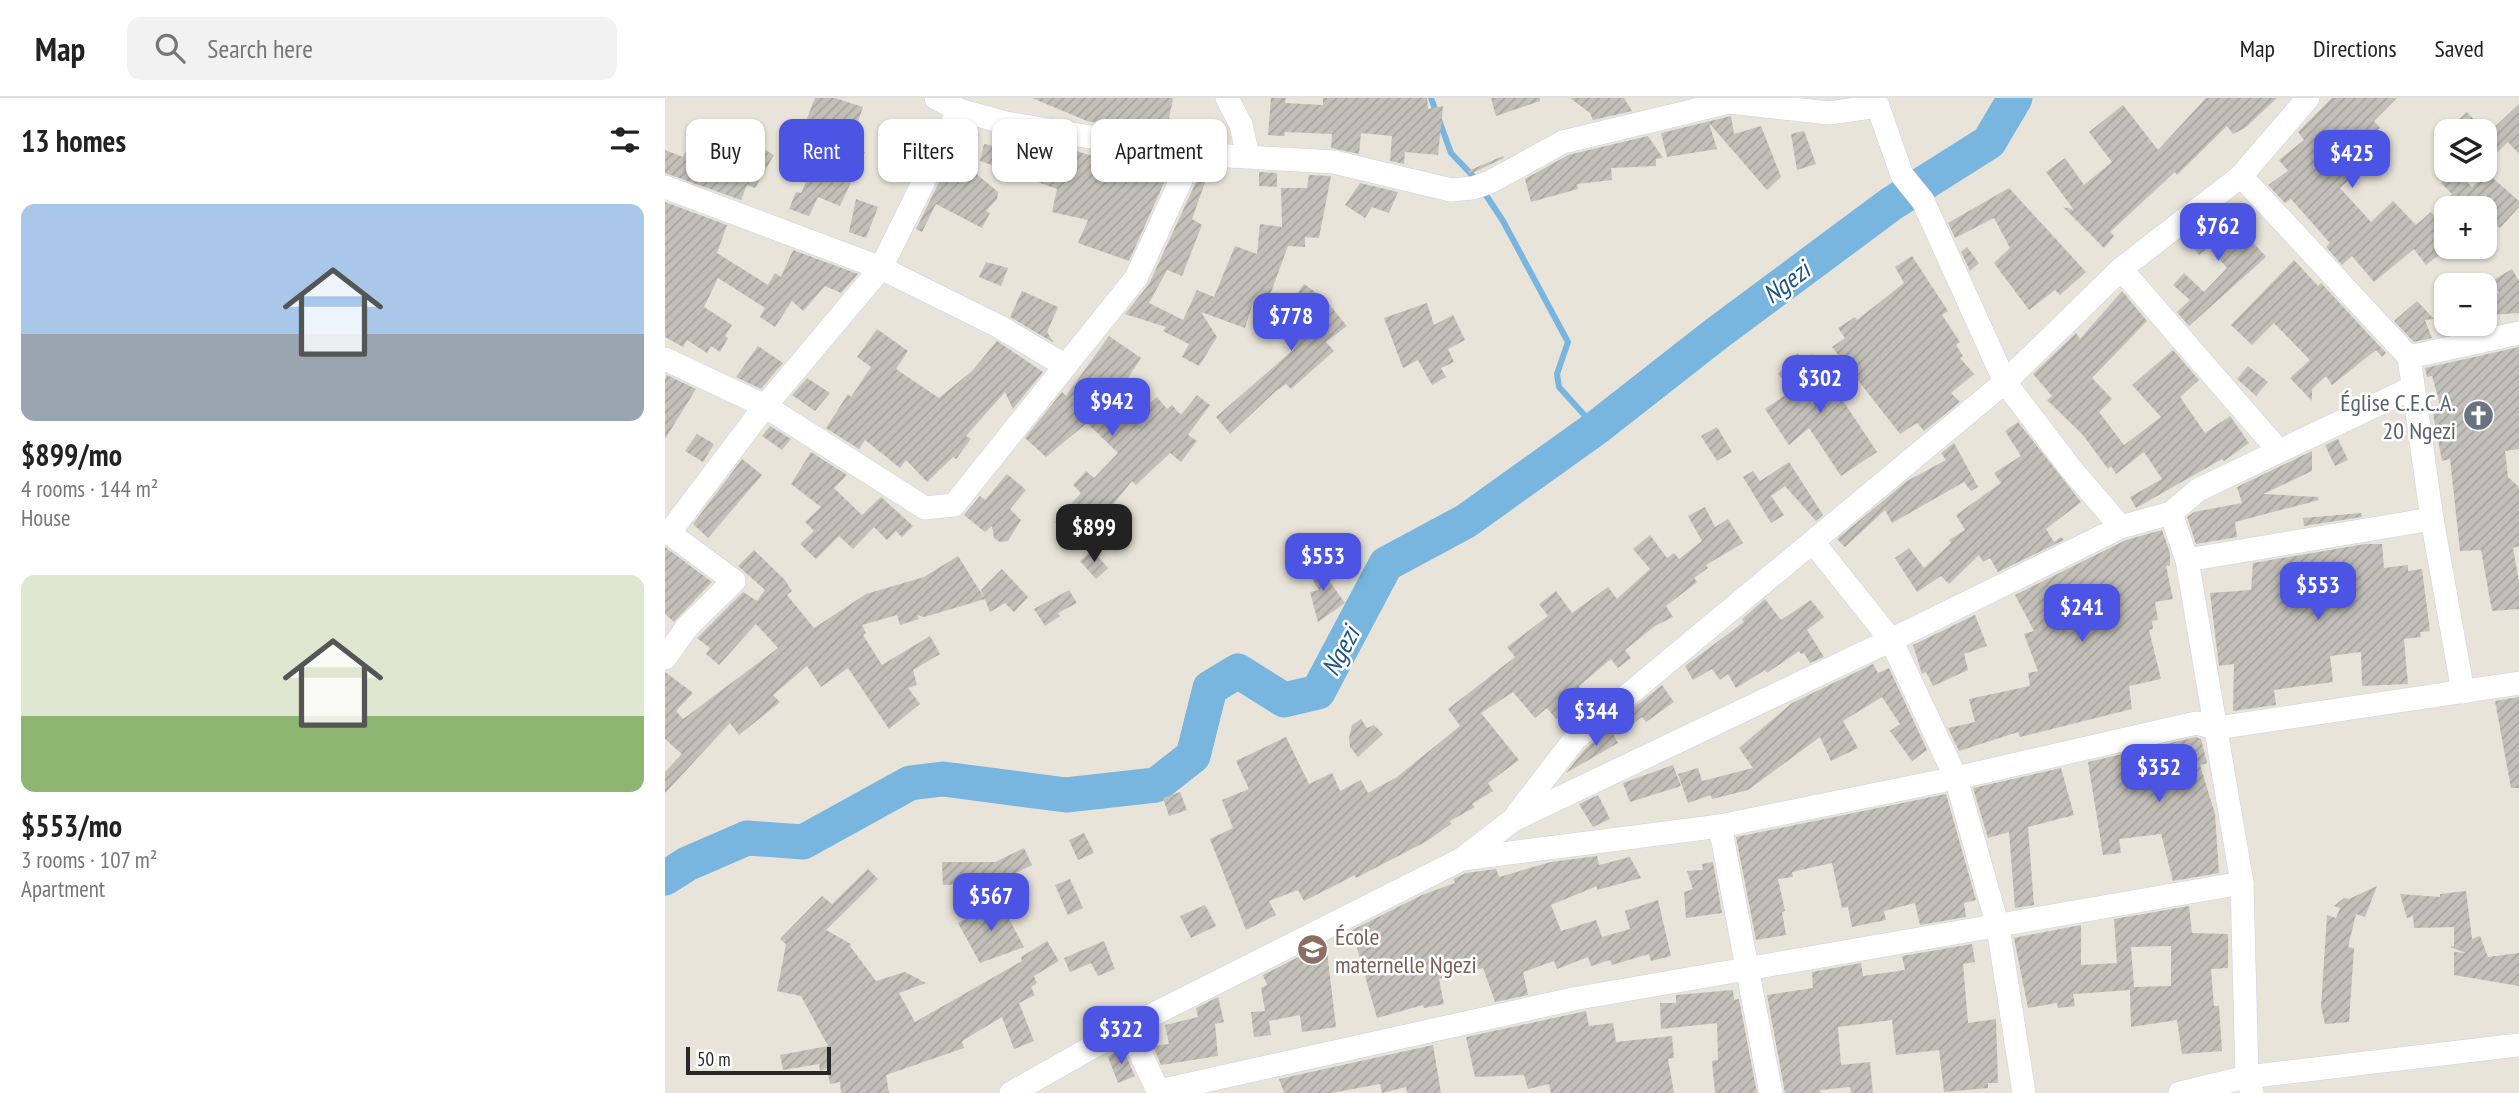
<!DOCTYPE html>
<meta charset="utf-8">
<style>
:root{--surface:#fff;--page:#f2f2f2;--text:#222;--muted:#767676;--line:#e0e0e0;--accent:#4c54e3}
body{margin:0;font-family:"PT Sans Narrow",sans-serif;background:var(--page);color:var(--text);height:100vh;display:flex;flex-direction:column;font-size:26px;white-space:nowrap}
*{box-sizing:border-box;margin:0}
p{font-size:23px;color:var(--muted)}
.icon{flex:none;width:38px;height:38px;fill:none;stroke:currentColor;stroke-width:2;stroke-linecap:round;stroke-linejoin:round}
.map{position:relative;flex:1;overflow:hidden}
.panel{display:flex;flex-direction:column;background:var(--surface);width:665px}
.panel>*{flex:none}
.top-card{position:absolute;left:21px;top:21px;width:665px;height:63px;display:flex;gap:14px}
.buttons{position:absolute;left:1769px;top:21px;display:grid;gap:14px}
.buttons a{display:grid;place-items:center;width:63px;height:63px;border-radius:14px;background:var(--surface);box-shadow:0 2px 5px #0004;font-size:35px}
.scale{position:absolute;left:21px;bottom:18px;width:145px;box-sizing:border-box;padding-left:7px;border:4px solid #272727;border-top:0;font-size:19px;line-height:24px;white-space:nowrap;color:#272727;-webkit-text-stroke:5px #fff;paint-order:stroke}
.price{position:absolute;translate:-50% -60px;padding:0 16px;border-radius:14px;background:var(--accent);color:#fff;font-size:23px;line-height:46px;filter:drop-shadow(0 2px 4px #0008)}
.price::after{content:'';position:absolute;left:50%;top:42px;width:21px;height:16px;margin-left:-10px;background:inherit;clip-path:polygon(0 0,100% 0,50% 100%)}
.price.active{background:#222;color:#fff}
ul{padding:0;list-style:none}
li{display:grid;align-content:center;gap:14px;height:371px;padding:0 21px}
li span{display:grid;place-items:center;height:217px;border-radius:14px;color:#555}
li>.icon{margin-inline-start:auto}
span .icon{width:126px;height:126px;fill:#fffc;stroke-width:1}
li b{font-size:30px}
h2{display:flex;justify-content:space-between;align-items:center;height:84px;padding:0 21px;font-size:30px}
.chip{padding:0 24px;border-radius:14px;background:var(--surface);box-shadow:0 2px 5px #0004;font-size:24px;line-height:63px}
.chip.active{background:var(--accent);color:#fff}
header{display:flex;align-items:center;gap:42px;box-sizing:border-box;height:98px;padding:0 35px;background:var(--surface);border-bottom:2px solid var(--line)}
header strong{font-size:33px}
nav{display:flex;gap:38px;margin-inline-start:auto;font-size:24px}
.search{width:490px;height:63px;background:var(--page);display:flex;align-items:center;gap:18px;box-sizing:border-box;padding:0 24px;border-radius:14px;color:var(--muted);font-size:26px}
main{display:flex;flex:1;min-height:0}
.map>svg:first-child{display:block}
.lines{fill:none;stroke-linecap:round;stroke-linejoin:round}
.stream{stroke:#78b6df;stroke-width:6}
.river{stroke:#78b6df;stroke-width:35}
.building{fill:url(#building-hatch);fill-rule:evenodd}
.minor-casing{stroke:#d0d0de;stroke-width:24}
.minor{stroke:#fff;stroke-width:23}
.labels{text-anchor:middle;dominant-baseline:central;stroke-width:5;stroke-linejoin:round;paint-order:stroke}
.worship-label{font-size:24px;fill:#5b616d;stroke:#fff;text-anchor:end}
.education-label{font-size:24px;fill:#785e54;stroke:#fff;text-anchor:start}
.water-label{font-size:26px;font-style:italic;fill:#1c5485;stroke:#fff}
</style>
<header>
<strong>Map</strong>
<div class="search"><svg class="icon" aria-label="search" viewBox="0 0 24 24"><circle cx="10" cy="10" r="6"/><path d="M15 15l6 6"/></svg>Search here</div>
<nav><a>Map</a><a>Directions</a><a>Saved</a></nav>
</header>
<main>
<section class="panel">
<h2>13 homes<svg class="icon" aria-label="filters" viewBox="0 0 24 24"><path d="M4 7h16M4 17h16"/><circle cx="9" cy="7" r="2"/><circle cx="15" cy="17" r="2"/></svg></h2>
<ul>
<li><span style="background:linear-gradient(#a9c7e8 60%,#9aa5b1 0)"><svg class="icon" aria-label="home" viewBox="0 0 24 24"><path d="M3 11l9-7 9 7M6 9v11h12V9"/></svg></span><div><b>$899/mo</b><p>4 rooms · 144 m²</p><p>House</p></div></li>
<li><span style="background:linear-gradient(#dfe7d0 65%,#8fb573 0)"><svg class="icon" aria-label="home" viewBox="0 0 24 24"><path d="M3 11l9-7 9 7M6 9v11h12V9"/></svg></span><div><b>$553/mo</b><p>3 rooms · 107 m²</p><p>Apartment</p></div></li>
</ul>
</section>
<div class="map">
<svg width="1854" height="995" viewBox="0 0 1854 995">
<defs>
<pattern id="building-hatch" width="6" height="6" patternUnits="userSpaceOnUse" patternTransform="scale(1.75)"><rect width="6" height="6" fill="#c3c0ba"/><path d="M-1 1l2-2M0 6l6-6M5 7l2-2" fill="none" stroke="#a8a5a0"/></pattern>
</defs>
<rect width="100%" height="100%" fill="#e8e4da"/>
<g class="lines">
<g class="stream">
<path d="M766,0L786,55L807,77"/>
<path d="M817,91L838,123L903,244L892,276L894,289L931,330"/>
</g>
<path class="river" d="M0,780L22,766L82,740L138,744L245,685L278,681L401,697L491,687L528,658L545,590L573,573L619,602L653,594L721,466L801,423L931,330L1051,236L1226,106L1324,44L1350,0"/>
</g>
<g class="building">
<path d="M150,0H170L198,9L185,47L200,54L175,108L153,99L144,118L124,111L131,94L136,95L148,69L128,56Z"/>
<path d="M367,0H508L504,21L530,25L528,42L422,23Z"/>
<path d="M606,0H621L620,5L658,7V0H762L763,11L778,8L773,57L740,54L739,66L725,63L727,38L696,35L694,56L666,50L667,36L620,34L619,38L603,37Z"/>
<path d="M826,0H875V3L831,18Z"/>
<path d="M905,0H959L967,13L928,22L925,15Z"/>
<path d="M1541,0H1612L1580,30L1568,36L1562,28L1512,77L1510,74L1445,134L1449,138L1439,150L1398,109L1409,112L1381,74L1400,60L1419,87L1447,64L1424,34L1458,7L1493,52Z"/>
<path d="M1667,0H1732L1709,23L1715,30L1704,39L1717,53L1675,90L1706,124L1728,103L1751,127L1766,114L1782,133V151L1761,167L1749,151L1709,184L1687,158L1677,167L1661,149L1665,145L1626,101L1620,105L1603,87L1623,73L1614,62L1639,42L1633,34Z"/>
<path d="M1854,6V56L1843,44L1820,66V38Z"/>
<path d="M1802,14L1819,33H1797L1790,25Z"/>
<path d="M1066,18L1069,36L1096,28L1116,79L1102,92L1044,25L1052,51L1002,59L996,35Z"/>
<path d="M229,30L243,35L235,56L221,50Z"/>
<path d="M1139,33L1151,66L1132,72L1126,36Z"/>
<path d="M983,38L998,60L991,61V68L946,70L947,82L912,86L913,91L866,104L860,81L903,57Z"/>
<path d="M80,40L109,57L90,90L82,87L76,102L0,75V52L18,59L21,53L60,71Z"/>
<path d="M319,46L342,51L338,71L315,63Z"/>
<path d="M401,50L441,62L443,56L503,76L464,163L413,145L423,122L387,114L392,91L364,81L371,59L395,67Z"/>
<path d="M288,56L333,94L332,101L321,113L325,115L317,130L271,106L257,134L251,131Z"/>
<path d="M838,58L839,60L805,76L803,73Z"/>
<path d="M537,71L544,73L527,121L537,127L517,178L502,172L484,205L518,222L532,192L549,199L570,148L592,156L595,126L617,129L616,90H642L644,77L666,78L654,140L640,139V149L623,148L598,216L588,205L580,230L536,214L552,239L534,268L517,259L524,246L498,233L501,229L460,216L484,186Z"/>
<path d="M1790,72L1807,89L1822,75L1854,103V109L1835,130L1820,117V110H1770L1787,96L1776,85Z"/>
<path d="M594,74L612,75V89L594,88Z"/>
<path d="M695,85L733,94L724,115L707,109L700,120L680,107Z"/>
<path d="M1344,90L1421,174L1395,197L1390,192L1364,212L1329,165L1345,150L1329,120L1290,140L1283,125Z"/>
<path d="M191,101L213,109L201,140L184,134Z"/>
<path d="M0,104L62,127L52,155L103,187L110,175L116,179L128,152L193,176L176,195L160,188L138,213L127,203L110,229L95,219L100,210L53,180L39,209L67,227L60,238L63,240L55,254L46,248L42,255L22,242L18,249L0,239Z"/>
<path d="M1559,111L1601,159L1524,228L1512,214L1525,202L1508,187L1519,175L1539,194L1562,170L1544,149L1534,157L1520,139Z"/>
<path d="M1302,149L1314,165L1305,173L1296,154Z"/>
<path d="M1247,158L1283,213L1277,217L1295,244L1291,247L1298,258L1295,260L1309,276L1286,295L1295,304L1259,333L1252,325L1235,336L1167,249L1180,240L1173,230L1190,219L1192,222L1239,185L1230,169Z"/>
<path d="M1629,162L1653,188L1656,185L1721,255L1717,259L1711,252L1667,287L1661,278L1647,291V303L1625,280L1645,262L1609,225L1587,247L1566,227Z"/>
<path d="M321,164L343,170L336,188L314,179Z"/>
<path d="M1847,171L1854,183V215L1825,217L1820,198L1834,195L1827,183Z"/>
<path d="M639,186L659,200L682,228L661,244L669,253L626,291L621,286L611,293L565,336L551,319L629,251L609,229Z"/>
<path d="M357,193L393,209L382,234L389,245L345,219Z"/>
<path d="M1457,193L1482,223L1427,280L1447,301L1434,314L1459,347L1496,319L1467,287L1508,252L1534,282L1515,299L1540,335L1565,318L1584,345L1559,363L1557,361L1471,410L1465,399L1497,381L1479,354L1451,376L1446,368L1443,371L1418,337L1382,302L1387,298L1368,276L1411,235L1415,241Z"/>
<path d="M1752,203L1769,221L1760,222L1767,240L1749,244L1729,223Z"/>
<path d="M762,205L769,227L788,217L800,242L783,251L789,264L776,270L781,279L767,287L753,262L738,270L719,220Z"/>
<path d="M212,231L243,253L231,271L274,300L307,273L332,243L378,274L348,311L340,294L301,338L306,341L291,361L288,359L262,384L241,362L235,370L200,342L194,351L161,330L183,296L186,299L206,269L192,259Z"/>
<path d="M444,238L476,260L447,304L465,322L492,299L502,311L507,307L516,317L532,297L545,307L523,337L532,343L516,364L505,355L471,387L467,383L445,410L454,423L417,449L390,424L416,395L408,387L421,373L429,380L453,355L422,325L381,359L360,340L397,294L401,298Z"/>
<path d="M93,248L118,265L96,291L71,279Z"/>
<path d="M1854,249V351L1840,353L1843,379L1854,389V448L1848,450L1854,484V511L1827,513L1816,452L1795,453L1785,361L1777,363L1768,316L1777,314L1767,278L1762,279L1760,270Z"/>
<path d="M1133,255L1139,262L1147,256L1212,354L1176,378L1144,330L1124,347L1100,311L1128,292L1113,276Z"/>
<path d="M1583,268L1603,284L1591,298L1572,281Z"/>
<path d="M2,277L31,291L0,341V280Z"/>
<path d="M142,280L165,295L150,313L127,297Z"/>
<path d="M1353,324L1416,404L1381,431L1389,444L1396,439L1399,442L1333,474L1325,460L1318,464L1314,457L1284,486L1276,478L1252,494L1230,460L1244,450L1259,470L1286,445L1284,442L1300,432L1291,417L1336,385L1329,375L1356,358L1340,333Z"/>
<path d="M105,328L126,341L117,352L97,338Z"/>
<path d="M1052,329L1067,354L1052,363L1036,338Z"/>
<path d="M32,336L49,346L38,364L20,353Z"/>
<path d="M1673,341L1683,362L1670,368L1660,347Z"/>
<path d="M1289,345L1313,389L1306,393L1299,384L1227,425L1220,412L1180,449L1172,441L1242,383L1281,362L1276,355Z"/>
<path d="M1647,353V373L1598,396L1653,399L1654,402L1570,424L1572,439L1531,446L1522,419L1529,414L1577,405L1572,389Z"/>
<path d="M146,354L182,377L169,390L197,417L216,399L248,428L237,439L231,433L222,442L209,429L188,451L174,438L151,461L135,446L149,433L140,424L156,409L126,386Z"/>
<path d="M77,361L97,377L43,440L28,426Z"/>
<path d="M1124,364L1158,417L1151,423L1120,388L1106,398L1119,417L1106,425L1078,379L1088,373L1095,383Z"/>
<path d="M342,376L361,392L345,411L356,422L343,443L335,444L329,440L327,428L320,434L299,417L315,398L320,402Z"/>
<path d="M1040,409L1050,429L1063,421L1078,445L1041,467L1043,470L1029,480L1032,484L1001,508L1008,519L990,528L960,552L966,560L953,570L946,561L914,588L921,599L891,621L882,610L870,620L848,594L816,615L854,662L823,685L828,693L807,706L810,709L785,723L786,726L762,743L691,780L690,777L639,803L633,792L604,803L611,817L581,832L545,741L568,730L557,702L584,691L571,663L621,639L644,686L667,675L675,693L696,682L703,695L732,679L795,628L783,611L850,559L842,549L883,518L874,506L891,493L907,515L943,489L952,501L985,471L968,451L985,437L1002,460L1009,455L1014,461L1037,443L1023,418Z"/>
<path d="M1696,415L1697,419L1639,428L1638,420Z"/>
<path d="M1497,432L1505,455V468H1501L1508,501L1490,504L1493,522L1487,523L1488,531L1484,532L1496,581L1464,588L1467,611L1355,639L1353,634L1294,653L1283,630L1310,624L1304,601L1365,588L1363,575L1373,573L1359,536L1369,533L1350,497L1461,442Z"/>
<path d="M1700,446H1717L1719,470L1743,467V473L1757,471L1765,533L1755,534L1756,539L1739,541L1743,586L1697,588L1696,554L1665,558L1668,584L1609,592L1611,607L1568,613L1569,566L1554,568L1545,495L1586,492L1588,465Z"/>
<path d="M0,449L47,484L9,524L0,516Z"/>
<path d="M89,452L120,482L127,493L122,497L149,530L201,496L259,479L293,458L320,501L259,519L252,517L254,521L235,527L232,517L197,527L201,535L198,537L217,567L265,538L275,556L248,572L252,587L243,590L255,606L224,631L183,570L156,589L142,568L108,597L115,604L74,637L65,625L0,695V674L17,656L0,641V574L28,595L11,613L18,621L113,550L91,526L54,567L41,556L45,550L32,540L78,494L92,503L100,492L73,468Z"/>
<path d="M427,452L443,470L431,481L415,463Z"/>
<path d="M649,462L680,505L653,524L645,494L654,492L639,468Z"/>
<path d="M337,471L363,499L349,514L340,505L325,514L316,492Z"/>
<path d="M404,492L412,505L393,515L395,518L380,528L369,511Z"/>
<path d="M1100,501L1116,522L1146,502L1159,519L1142,532L1159,559L1145,565L1139,555L1136,556L1134,553L1102,575L1100,572L1071,590L1063,576L1055,582L1047,571L1028,582L1020,568L1079,524L1077,521Z"/>
<path d="M1310,517L1322,548L1299,556L1303,572L1268,588L1261,574L1257,576L1248,547Z"/>
<path d="M1208,566L1213,575L1224,570L1262,652L1247,663L1225,633L1235,626L1217,599L1178,623L1193,650L1166,663L1155,639L1083,692L1047,701L1046,697L1023,705L1013,676L1033,670L1037,683L1088,670L1074,650L1088,638L1127,605Z"/>
<path d="M997,587L1009,604L981,624L977,619L961,631L954,622Z"/>
<path d="M1854,599V690H1846L1830,603Z"/>
<path d="M696,621L702,630L709,627L718,636L693,659L685,649L684,640L687,627Z"/>
<path d="M945,630L953,645L901,675L920,651Z"/>
<path d="M1531,639L1536,641L1542,665L1535,667L1550,716L1554,775L1508,783L1496,736L1454,741L1456,755L1438,757L1423,664Z"/>
<path d="M1008,667L1016,688L965,704L958,685Z"/>
<path d="M1396,670L1409,717L1363,729L1369,807L1350,810L1344,734L1323,740L1308,690Z"/>
<path d="M515,694L522,712L504,718L498,700Z"/>
<path d="M1281,696L1311,802L1299,805L1301,819L1255,827L1250,805L1219,813L1221,822L1187,829L1183,809L1177,810L1167,765L1127,774L1128,779L1113,781L1120,813L1117,814L1121,837L1091,842L1071,739Z"/>
<path d="M933,697L945,721L928,729L914,706Z"/>
<path d="M419,735L429,755L413,762L404,742Z"/>
<path d="M359,750L367,767L338,781L304,788V786L278,787L277,764H330Z"/>
<path d="M932,758L934,767L965,759L976,780L932,792V788L886,807L896,833L931,822L937,839L965,831L960,813L993,802L1006,858L986,863L984,856L947,867L945,862L926,868L923,859L892,871L889,863L858,874L863,897L830,904L818,870L774,881L779,906L759,910L758,907L712,920L687,832L757,797L790,785L788,781L801,775L831,771L834,779L886,764Z"/>
<path d="M1048,764L1057,815L1021,820L1019,794L1028,791L1022,773L1038,772L1037,766Z"/>
<path d="M203,771L213,781L161,832L186,846L185,848L211,883L240,874L261,885L234,895L250,924L357,863L356,859L382,843L394,863L369,878L372,885L366,889L370,897L354,905L369,943L349,951L337,919L297,943L299,950L221,977L224,995H176L175,984L165,986L162,971L155,973L154,966L118,972L115,957L163,948L136,898L112,893L121,846L115,841L157,798L167,806Z"/>
<path d="M405,781L418,810L403,817L390,787Z"/>
<path d="M1712,788L1700,819L1691,816L1683,849L1689,850L1684,924L1660,926L1656,909L1662,817L1671,820L1675,810L1669,808L1679,800L1684,801Z"/>
<path d="M1801,793L1807,841L1815,838L1823,859L1854,855V888L1789,877V854L1801,855L1785,849L1789,848V829L1749,830L1748,818L1742,820L1735,796L1775,799V796Z"/>
<path d="M334,802L359,849L315,865L293,825Z"/>
<path d="M540,807L551,828L526,840L515,818Z"/>
<path d="M1524,808L1527,835L1563,836V870L1546,871L1549,908H1554L1557,953L1517,956L1512,922L1466,929L1465,892L1408,896L1410,908L1393,910L1392,905L1363,910L1349,840L1416,827V867L1452,865L1449,821ZM1506,848V888L1469,889L1466,849Z"/>
<path d="M439,843L450,871L433,878L426,865L405,874L399,860Z"/>
<path d="M661,845L671,929L637,934L635,917L604,923L606,937L589,939L586,914L600,913L596,890L602,887L598,877Z"/>
<path d="M1307,846L1310,864L1298,866L1303,925L1331,921L1333,985H1323V990L1279,994L1274,952L1231,957L1227,922L1173,929L1176,967L1205,964L1208,995H1186L1185,989L1155,992L1156,995H1120L1102,897L1148,890L1147,874L1196,865L1198,878L1240,872L1237,858Z"/>
<path d="M1068,892L1069,902L1074,901L1092,995H1050L1047,963L1053,962L1052,925L996,931L995,905H1011V897Z"/>
<path d="M553,899L559,924L550,926L553,958L496,967L488,948L504,946L500,927L533,919L531,910Z"/>
<path d="M921,913L924,928L948,925L951,944L1007,938L1009,960L1003,961L1009,995H886L884,986L863,991L859,977L810,979L801,939Z"/>
<path d="M768,947L776,995H742L741,989L717,995L715,986L666,995H619L614,981Z"/>
<path d="M457,949L470,978L453,985L443,959Z"/>
</g>
<g class="lines">
<defs>
<g id="minor">
<path d="M271,0L294,12L341,25L528,56L669,64L786,92L808,90L825,84L898,44L1064,4L1164,15L1213,8"/>
<path d="M562,0L576,27L583,58"/>
<path d="M1210,0L1237,77L1258,103L1340,284L1406,371L1456,429"/>
<path d="M1576,78L1744,259L1767,421L1798,594"/>
<path d="M0,89L216,170L335,229L399,267"/>
<path d="M1456,171L1614,353"/>
<path d="M1744,259L1854,235"/>
<path d="M0,261L100,308L260,410L289,407L471,180L528,56"/>
<path d="M1506,415L1522,462L1577,785L1582,979L1587,995"/>
<path d="M0,432L69,483L22,529L0,560"/>
<path d="M4,435L100,308L216,170L294,12"/>
<path d="M1148,444L1226,542L1291,680L1333,829L1359,995"/>
<path d="M1522,462L1767,421"/>
<path d="M852,716L910,641L1340,284L1456,171L1576,78L1643,0"/>
<path d="M1055,728L1106,995"/>
<path d="M797,761L1055,728L1291,680L1531,625L1552,630L1854,585"/>
<path d="M463,929L494,995"/>
<path d="M494,993L908,901L1577,785"/>
<path d="M346,995L463,929L797,761L848,722L1226,542L1456,429L1506,415L1533,392L1747,290"/>
<path d="M1515,995L1582,979L1854,947"/>
</g>
</defs>
<use href="#minor" class="minor-casing"/>
<use href="#minor" class="minor"/>
</g>
<defs>
<symbol id="church-disc" viewBox="-11 -11 22 22"><circle r="9.5" fill="#6b7280" stroke="#fff"/><path d="M-1.2-6h2.4v3.5h3.3v2.4h-3.3V6h-2.4V-.1h-3.3v-2.4h3.3Z" fill="#fff"/></symbol>
<symbol id="school-disc" viewBox="-11 -11 22 22"><circle r="9.5" fill="#8d6e63" stroke="#fff"/><path d="M0-5L7-2L0 1L-7-2ZM-4 1L0 2.5L4 1V4Q0 6-4 4Z" fill="#fff"/></symbol>
</defs>
<g fill-rule="evenodd">
<use href="#church-disc" x="1796" y="300" width="35" height="35"/>
<use href="#school-disc" x="630" y="834" width="35" height="35"/>
</g>
<g class="labels">
<g class="worship-label">
<text x="1791" y="304">Église C.E.C.A.<tspan x="1791" dy="28">20 Ngezi</tspan></text>
</g>
<g class="education-label">
<text x="670" y="838">École<tspan x="670" dy="28">maternelle Ngezi</tspan></text>
</g>
<g class="water-label">
<text transform="translate(1121 184) rotate(-37)">Ngezi</text>
<text transform="translate(675 553) rotate(-62)">Ngezi</text>
</g>
</g>
</svg>
<div class="buttons">
<a><svg class="icon" aria-label="layers" viewBox="0 0 24 24"><path d="M12 4l9 5-9 5-9-5zM3 14l9 5 9-5"/></svg></a>
<a>+</a>
<a>−</a>
</div>
<div class="scale">50 m</div>
<b class="price" style="left:1687px;top:92px">$425</b>
<b class="price" style="left:1553px;top:165px">$762</b>
<b class="price" style="left:626px;top:255px">$778</b>
<b class="price" style="left:1155px;top:317px">$302</b>
<b class="price" style="left:447px;top:340px">$942</b>
<b class="price active" style="left:429px;top:466px">$899</b>
<b class="price" style="left:658px;top:495px">$553</b>
<b class="price" style="left:1653px;top:524px">$553</b>
<b class="price" style="left:1417px;top:546px">$241</b>
<b class="price" style="left:931px;top:650px">$344</b>
<b class="price" style="left:1494px;top:706px">$352</b>
<b class="price" style="left:326px;top:835px">$567</b>
<b class="price" style="left:456px;top:968px">$322</b>
<div class="top-card">
<a class="chip">Buy</a>
<a class="chip active">Rent</a>
<a class="chip">Filters</a>
<a class="chip">New</a>
<a class="chip">Apartment</a>
</div>
</div>
</main>
